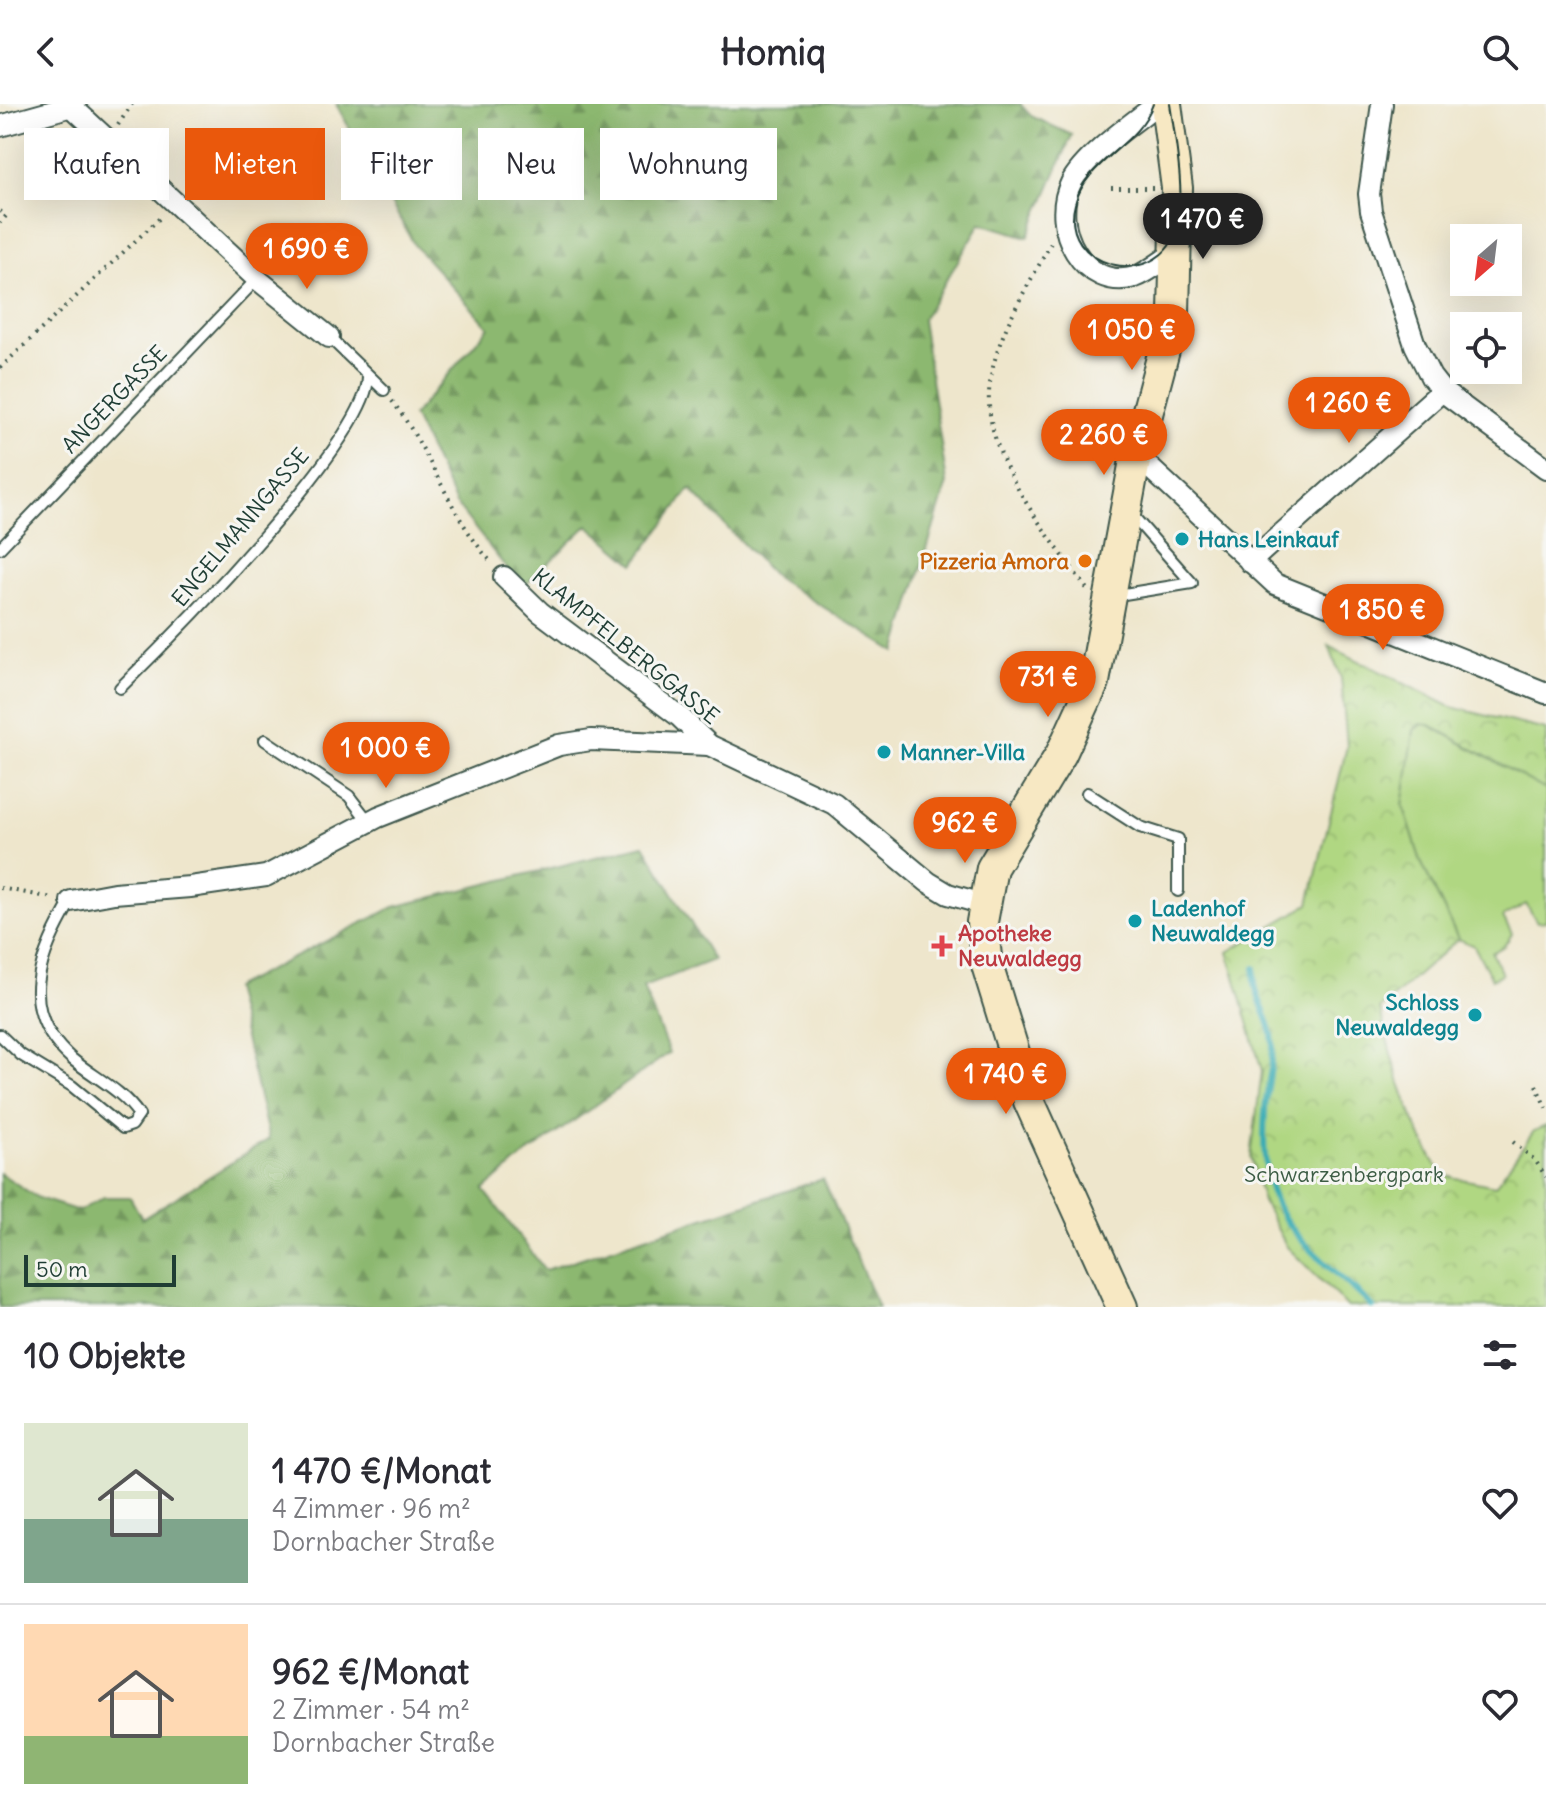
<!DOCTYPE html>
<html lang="de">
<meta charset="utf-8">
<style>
:root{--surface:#fff;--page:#f7f7f7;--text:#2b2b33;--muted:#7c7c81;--line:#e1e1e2;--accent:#ea580c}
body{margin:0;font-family:Delius,sans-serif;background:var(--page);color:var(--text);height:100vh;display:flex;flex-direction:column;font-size:30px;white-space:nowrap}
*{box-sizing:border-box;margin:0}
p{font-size:26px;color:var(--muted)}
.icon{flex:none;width:44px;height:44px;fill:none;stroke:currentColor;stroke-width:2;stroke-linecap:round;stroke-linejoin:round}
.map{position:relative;height:1203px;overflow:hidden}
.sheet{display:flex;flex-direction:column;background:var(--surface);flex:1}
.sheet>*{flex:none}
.top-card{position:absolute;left:24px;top:24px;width:800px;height:72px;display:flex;gap:16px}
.needle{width:52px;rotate:208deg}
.buttons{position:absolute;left:1450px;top:120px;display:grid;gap:16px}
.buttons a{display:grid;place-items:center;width:72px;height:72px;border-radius:0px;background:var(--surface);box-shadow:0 8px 32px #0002;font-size:40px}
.scale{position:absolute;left:24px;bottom:20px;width:152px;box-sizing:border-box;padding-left:8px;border:4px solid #1f3d34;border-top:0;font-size:22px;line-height:28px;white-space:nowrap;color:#1f3d34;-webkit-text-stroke:6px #f6f6f2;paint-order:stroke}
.price{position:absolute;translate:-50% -68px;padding:0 18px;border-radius:28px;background:var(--accent);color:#fff;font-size:26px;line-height:52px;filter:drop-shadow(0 2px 4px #0008)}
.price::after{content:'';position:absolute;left:50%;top:48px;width:24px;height:18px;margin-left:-12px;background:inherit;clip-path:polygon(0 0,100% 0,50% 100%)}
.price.on{background:#222;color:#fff}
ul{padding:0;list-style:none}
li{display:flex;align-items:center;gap:24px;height:200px;padding:0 24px}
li+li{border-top:2px solid var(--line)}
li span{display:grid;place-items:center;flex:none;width:224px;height:160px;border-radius:0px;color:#555}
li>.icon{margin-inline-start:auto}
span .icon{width:96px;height:96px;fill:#fffc;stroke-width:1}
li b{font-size:34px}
h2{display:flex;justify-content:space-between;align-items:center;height:96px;padding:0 24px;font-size:34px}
.chip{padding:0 28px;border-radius:0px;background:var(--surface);box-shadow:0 8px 32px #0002;font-size:28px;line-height:72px}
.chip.on{background:var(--accent);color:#fff}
header{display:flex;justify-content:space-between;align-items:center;height:104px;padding:0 24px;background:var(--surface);font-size:36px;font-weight:700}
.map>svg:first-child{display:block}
.green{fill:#b0d782;stroke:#688a5b;stroke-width:2}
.forest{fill:url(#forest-firs);stroke:#567a52;stroke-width:2}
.park{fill:url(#park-crowns);stroke:#688a5b;stroke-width:2}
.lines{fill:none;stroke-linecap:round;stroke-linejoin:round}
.stream{stroke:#39abb4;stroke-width:6}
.lane-casing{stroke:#3e564b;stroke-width:14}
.street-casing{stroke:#3e564b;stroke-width:24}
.secondary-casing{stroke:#3e564b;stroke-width:34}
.path{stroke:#3e564b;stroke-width:4;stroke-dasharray:2 6;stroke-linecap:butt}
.lane{stroke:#fff;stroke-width:10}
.street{stroke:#fff;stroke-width:20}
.secondary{stroke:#f7e8c3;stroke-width:30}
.tram{stroke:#1f3d34;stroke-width:2}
.culture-dot{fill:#0f9aa8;stroke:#f6f6f2;stroke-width:3}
.food-dot{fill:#e8710a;stroke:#f6f6f2;stroke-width:3}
.health-dot{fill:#e0444e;stroke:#f6f6f2;stroke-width:3}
.labels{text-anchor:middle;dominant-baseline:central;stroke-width:6;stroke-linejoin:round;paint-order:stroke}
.street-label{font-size:22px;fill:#1f3d34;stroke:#f6f6f2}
.culture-label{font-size:22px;font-weight:bold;fill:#0d838f;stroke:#f6f6f2;text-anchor:start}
.food-label{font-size:22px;font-weight:bold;fill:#c56008;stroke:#f6f6f2;text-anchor:end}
.health-label{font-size:22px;font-weight:bold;fill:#be3a42;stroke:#f6f6f2;text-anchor:start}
.park-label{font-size:22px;fill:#3c5c44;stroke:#f6f6f2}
</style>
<header><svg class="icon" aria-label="back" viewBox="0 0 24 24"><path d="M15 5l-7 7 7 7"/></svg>Homiq<svg class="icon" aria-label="search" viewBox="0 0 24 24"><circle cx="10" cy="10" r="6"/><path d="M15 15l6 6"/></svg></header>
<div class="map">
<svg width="1546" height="1203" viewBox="0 0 1546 1203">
<defs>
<pattern id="forest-firs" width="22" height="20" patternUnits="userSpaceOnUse" patternTransform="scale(2)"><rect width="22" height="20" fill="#8cb870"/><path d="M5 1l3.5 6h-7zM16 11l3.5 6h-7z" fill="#72975d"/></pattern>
<pattern id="park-crowns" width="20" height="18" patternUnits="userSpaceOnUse" patternTransform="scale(2)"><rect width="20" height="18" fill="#b0d782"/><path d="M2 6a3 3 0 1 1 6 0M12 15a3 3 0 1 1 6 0" fill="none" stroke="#97b971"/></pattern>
</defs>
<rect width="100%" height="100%" fill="#f6f6f2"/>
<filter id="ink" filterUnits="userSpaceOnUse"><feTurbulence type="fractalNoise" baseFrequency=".0125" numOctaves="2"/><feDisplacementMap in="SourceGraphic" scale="16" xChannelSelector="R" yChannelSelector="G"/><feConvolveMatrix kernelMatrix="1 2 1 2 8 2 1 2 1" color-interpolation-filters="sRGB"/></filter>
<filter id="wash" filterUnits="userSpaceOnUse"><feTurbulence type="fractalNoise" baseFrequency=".006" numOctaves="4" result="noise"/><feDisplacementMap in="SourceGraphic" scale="32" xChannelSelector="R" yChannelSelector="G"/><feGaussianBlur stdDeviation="1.8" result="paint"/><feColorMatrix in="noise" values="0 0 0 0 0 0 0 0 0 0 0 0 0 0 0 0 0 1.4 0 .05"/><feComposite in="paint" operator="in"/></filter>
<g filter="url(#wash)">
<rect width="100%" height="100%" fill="#eee6cc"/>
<path class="green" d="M1425,619L1546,686V817L1537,818L1526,800L1503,813L1512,830L1504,842L1492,849L1502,870L1492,875L1474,842L1458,835L1421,758L1403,701L1414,626Z"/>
<g class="forest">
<path d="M336,0H1020L1031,12L1072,31L1028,133L981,119L922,216L947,379L896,548L775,473L690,385L634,460L588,421L522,484L456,400L413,312L489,223L415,142Z"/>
<path d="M644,741L713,856L643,883L669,949L523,1053L484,1086L545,1166L823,1075L878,1203H0V1069L38,1094L79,1107L104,1093H130L142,1115L269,1035L233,884L394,803Z"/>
</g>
<path class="park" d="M1329,542L1451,603L1546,626V686L1430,621L1420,620L1414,626L1403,701L1421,758L1458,835L1380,905C1392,962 1412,1022 1442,1071L1495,1082L1534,1027L1546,1022V1203H1348L1287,1143L1263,1098L1251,1053L1262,967L1228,848L1309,800L1347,642L1341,574Z"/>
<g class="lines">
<path class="stream" d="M1255,864C1251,894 1272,912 1273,940C1273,964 1266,985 1265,1008C1263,1036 1264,1073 1276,1099C1292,1136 1344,1174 1373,1203"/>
</g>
</g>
<g filter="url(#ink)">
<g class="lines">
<defs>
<g id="lane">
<path d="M329,233L384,286"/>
<path d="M0,444L257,175"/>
<path d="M1112,492L1192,479L1132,411"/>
<path d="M120,584C171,534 366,337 368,274"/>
<path d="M265,636L349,692L369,718"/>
<path d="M1087,689L1140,723L1178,735V787"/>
<path d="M0,931L21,951L72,982L123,1024L132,1021L139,1011C122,986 95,974 72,955C15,905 40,851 71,797"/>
</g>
<g id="street">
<path d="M69,0L257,175L329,233"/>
<path d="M1157,0C1133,19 1085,52 1071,79C1049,123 1084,188 1135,173C1149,168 1164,155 1177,147"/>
<path d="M1382,0L1369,90L1371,107L1415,241L1431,273L1442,287L1546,364"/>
<path d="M0,22L72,2"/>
<path d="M1136,351L1275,480L1546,589"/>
<path d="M1250,458L1442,287"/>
<path d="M504,473L540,508L680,613L709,641L834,700L928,778L948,790L983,800"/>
<path d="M71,797L114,789L190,783L266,772L378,713L559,641L591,636L709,641"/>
</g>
<path id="secondary" d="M1122,1203L1029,997L987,861L982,818L992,764L1061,650L1094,578L1136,351L1174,209L1177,84L1166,0"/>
</defs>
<use href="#lane" class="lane-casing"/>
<use href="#street" class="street-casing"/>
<use href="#secondary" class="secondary-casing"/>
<g class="path">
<path d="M118,21L132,0"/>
<path d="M1111,84H1153"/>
<path d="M0,107L6,112L0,119"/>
<path d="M1051,139C1028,183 997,228 990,279C979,350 1048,430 1087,485"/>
<path d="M0,264L163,111"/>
<path d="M392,297C431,347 449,411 492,459"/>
<path d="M0,784L53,794"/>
<path d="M1536,981L1546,1004"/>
<path d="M1513,1038L1535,1056L1546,1073"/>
</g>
<use href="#lane" class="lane"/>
<use href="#street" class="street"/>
<use href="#secondary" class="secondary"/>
<path class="tram" d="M1153,0C1138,42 1086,57 1075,100C1058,163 1155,188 1176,128C1187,97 1175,33 1170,0"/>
</g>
</g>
<g class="culture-dot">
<circle cx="1182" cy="435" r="8"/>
<circle cx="884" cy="648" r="8"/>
<circle cx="1135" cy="817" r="8"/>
<circle cx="1475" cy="911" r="8"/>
</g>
<circle class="food-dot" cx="1085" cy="457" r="8"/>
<path class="health-dot" d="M938 830h8v8h8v8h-8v8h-8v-8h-8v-8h8z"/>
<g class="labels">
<g class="street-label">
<text transform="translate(114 295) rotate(-46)">ANGERGASSE</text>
<text transform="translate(240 423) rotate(-50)">ENGELMANNGASSE</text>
<text transform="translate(626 542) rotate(39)">KLAMPFELBERGGASSE</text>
</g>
<g class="culture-label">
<text x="1198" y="435">Hans Leinkauf</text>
<text x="900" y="648">Manner-Villa</text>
<text x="1151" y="804">Ladenhof<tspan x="1151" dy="25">Neuwaldegg</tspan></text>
<text x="1459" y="898" text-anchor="end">Schloss<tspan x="1459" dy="25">Neuwaldegg</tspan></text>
</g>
<g class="food-label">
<text x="1069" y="457">Pizzeria Amora</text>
</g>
<g class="health-label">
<text x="958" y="829">Apotheke<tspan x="958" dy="25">Neuwaldegg</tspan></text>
</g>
<g class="park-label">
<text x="1344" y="1070">Schwarzenbergpark</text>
</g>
</g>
</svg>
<div class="buttons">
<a><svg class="needle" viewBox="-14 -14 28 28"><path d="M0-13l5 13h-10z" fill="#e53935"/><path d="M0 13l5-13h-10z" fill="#7c7c81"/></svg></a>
<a><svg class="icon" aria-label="locate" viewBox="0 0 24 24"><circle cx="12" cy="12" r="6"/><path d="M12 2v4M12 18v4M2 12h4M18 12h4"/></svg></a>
</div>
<div class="scale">50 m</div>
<b class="price on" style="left:1203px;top:157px">1 470 €</b>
<b class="price" style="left:307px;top:187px">1 690 €</b>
<b class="price" style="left:1132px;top:268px">1 050 €</b>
<b class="price" style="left:1349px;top:341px">1 260 €</b>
<b class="price" style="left:1104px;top:373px">2 260 €</b>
<b class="price" style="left:1383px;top:548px">1 850 €</b>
<b class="price" style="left:1048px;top:615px">731 €</b>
<b class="price" style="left:386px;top:686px">1 000 €</b>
<b class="price" style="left:965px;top:761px">962 €</b>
<b class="price" style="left:1006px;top:1012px">1 740 €</b>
<div class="top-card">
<a class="chip">Kaufen</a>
<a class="chip on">Mieten</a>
<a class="chip">Filter</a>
<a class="chip">Neu</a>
<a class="chip">Wohnung</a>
</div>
</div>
<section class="sheet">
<h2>10 Objekte<svg class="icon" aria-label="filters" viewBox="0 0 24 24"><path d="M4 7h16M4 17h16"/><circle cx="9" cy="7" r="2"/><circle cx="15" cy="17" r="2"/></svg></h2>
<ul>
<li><span style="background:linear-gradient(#dfe7d0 60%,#7fa58c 0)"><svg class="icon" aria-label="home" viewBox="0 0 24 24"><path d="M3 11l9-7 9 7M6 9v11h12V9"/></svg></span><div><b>1 470 €/Monat</b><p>4 Zimmer · 96 m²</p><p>Dornbacher Straße</p></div><svg class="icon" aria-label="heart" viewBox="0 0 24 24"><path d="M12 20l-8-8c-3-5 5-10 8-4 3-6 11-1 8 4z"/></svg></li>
<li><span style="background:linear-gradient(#ffd9b3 70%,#8fb573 0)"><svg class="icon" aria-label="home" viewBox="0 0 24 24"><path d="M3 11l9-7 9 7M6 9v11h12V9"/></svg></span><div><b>962 €/Monat</b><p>2 Zimmer · 54 m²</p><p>Dornbacher Straße</p></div><svg class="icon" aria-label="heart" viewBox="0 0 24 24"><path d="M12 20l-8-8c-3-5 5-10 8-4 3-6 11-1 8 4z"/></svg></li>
</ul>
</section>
